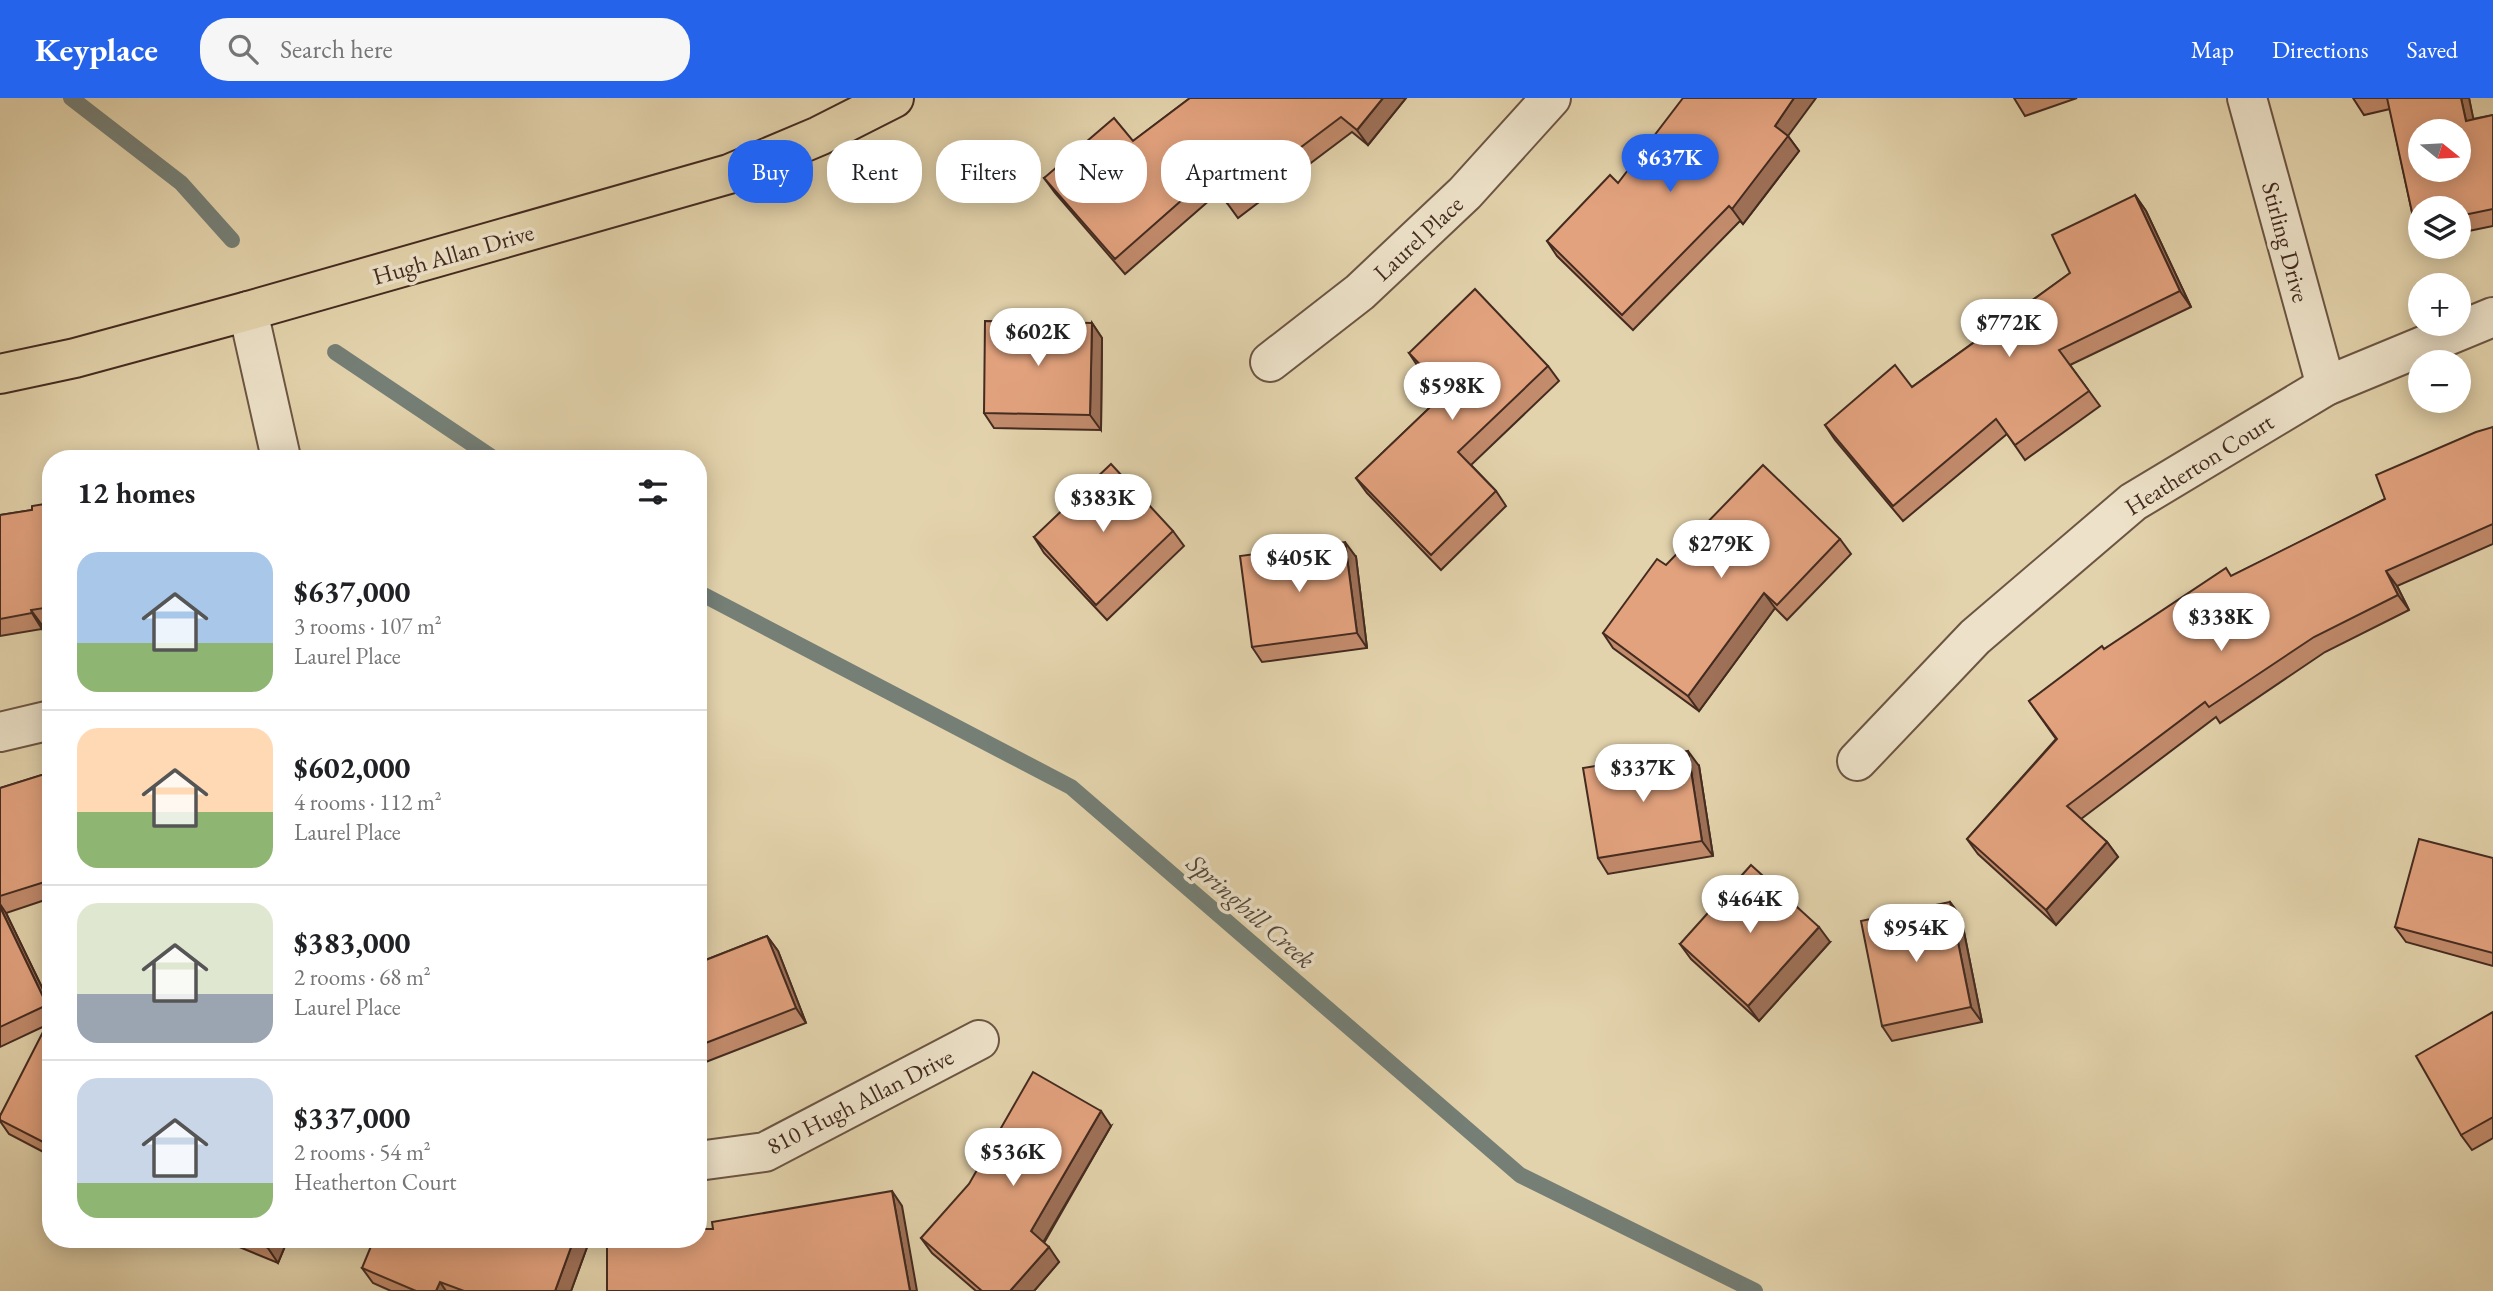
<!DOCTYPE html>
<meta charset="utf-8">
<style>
:root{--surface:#fff;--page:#f6f6f6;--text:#202124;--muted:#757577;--line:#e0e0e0;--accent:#2563eb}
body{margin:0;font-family:"EB Garamond",serif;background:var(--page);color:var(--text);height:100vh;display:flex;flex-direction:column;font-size:26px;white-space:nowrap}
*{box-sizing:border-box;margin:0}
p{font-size:23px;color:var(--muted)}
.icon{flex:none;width:38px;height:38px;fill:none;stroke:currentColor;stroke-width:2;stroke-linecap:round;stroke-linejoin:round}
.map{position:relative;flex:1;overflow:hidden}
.panel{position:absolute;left:42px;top:352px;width:665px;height:798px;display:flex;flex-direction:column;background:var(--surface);border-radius:28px;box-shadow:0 4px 18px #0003}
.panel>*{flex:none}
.top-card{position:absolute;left:728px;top:42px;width:665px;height:63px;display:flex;gap:14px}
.needle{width:46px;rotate:108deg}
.tools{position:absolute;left:2408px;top:21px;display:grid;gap:14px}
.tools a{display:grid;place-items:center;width:63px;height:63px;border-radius:50%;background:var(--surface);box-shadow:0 4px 18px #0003;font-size:35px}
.price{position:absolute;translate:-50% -60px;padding:0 16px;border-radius:24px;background:#fff;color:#222;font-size:23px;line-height:46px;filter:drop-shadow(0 2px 4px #0008)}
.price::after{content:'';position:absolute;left:50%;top:42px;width:21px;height:16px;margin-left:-10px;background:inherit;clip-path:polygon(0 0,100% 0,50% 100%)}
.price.current{background:var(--accent);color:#fff}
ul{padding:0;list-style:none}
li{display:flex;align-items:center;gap:21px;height:175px;padding:0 35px}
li+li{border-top:2px solid var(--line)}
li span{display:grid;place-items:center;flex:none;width:196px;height:140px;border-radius:21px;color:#555}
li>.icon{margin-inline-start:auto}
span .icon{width:84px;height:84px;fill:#fffc;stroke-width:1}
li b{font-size:30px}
h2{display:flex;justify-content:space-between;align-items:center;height:84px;padding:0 35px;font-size:30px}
.chip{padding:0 24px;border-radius:28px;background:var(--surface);box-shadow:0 4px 18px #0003;font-size:24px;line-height:63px}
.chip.current{background:var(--accent);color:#fff}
header{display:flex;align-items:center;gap:42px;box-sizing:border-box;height:98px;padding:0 35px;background:var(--accent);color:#fff}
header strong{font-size:33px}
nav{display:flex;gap:38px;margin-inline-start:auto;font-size:24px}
.search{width:490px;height:63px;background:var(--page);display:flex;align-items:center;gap:18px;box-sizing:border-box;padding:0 24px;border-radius:28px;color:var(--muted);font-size:26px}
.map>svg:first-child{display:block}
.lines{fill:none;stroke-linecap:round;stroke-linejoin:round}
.stream{stroke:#757f76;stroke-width:16}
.minor-casing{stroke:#6c5543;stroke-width:42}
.major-casing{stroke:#442b20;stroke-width:42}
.minor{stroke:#ede2c9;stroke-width:38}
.major{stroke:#e3d3ac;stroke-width:38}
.wall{fill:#c28b6c;stroke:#442b20;stroke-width:2}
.shaded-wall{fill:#9e7158;stroke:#442b20;stroke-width:2}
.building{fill:#e2a27e;stroke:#442b20;stroke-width:2;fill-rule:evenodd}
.labels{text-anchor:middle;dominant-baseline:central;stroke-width:7;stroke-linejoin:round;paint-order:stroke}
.street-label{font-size:24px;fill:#442b20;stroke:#ede2c9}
.water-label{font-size:26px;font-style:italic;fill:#54473d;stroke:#ede2c9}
</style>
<header>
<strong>Keyplace</strong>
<div class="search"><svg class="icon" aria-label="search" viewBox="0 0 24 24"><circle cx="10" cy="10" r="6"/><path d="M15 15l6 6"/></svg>Search here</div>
<nav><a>Map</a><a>Directions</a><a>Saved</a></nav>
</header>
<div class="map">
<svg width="2493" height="1193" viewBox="0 0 2493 1193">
<rect width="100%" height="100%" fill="#e3d3ac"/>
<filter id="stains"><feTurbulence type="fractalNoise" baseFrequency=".00286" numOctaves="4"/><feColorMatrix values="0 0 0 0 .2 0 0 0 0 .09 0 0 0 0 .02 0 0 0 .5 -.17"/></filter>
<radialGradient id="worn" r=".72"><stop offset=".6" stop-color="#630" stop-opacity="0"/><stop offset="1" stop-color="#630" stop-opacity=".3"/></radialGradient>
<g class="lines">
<g class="stream">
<path d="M71,0L181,85L232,142"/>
<path d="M335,254L493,360"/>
<path d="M698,494L1071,689L1520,1077L1755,1193"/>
</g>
<defs>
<g id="minor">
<path d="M2247,0L2326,288"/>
<path d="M248,213L281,360"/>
<path d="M1270,264L1360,194L1465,95L1551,0"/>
<path d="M0,634L51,622"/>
<path d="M1857,663L1975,539L2133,404L2326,288L2493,219"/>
<path d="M698,1063L765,1054L979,942"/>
</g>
<path id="major" d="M0,276L75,260L248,213L729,76L819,38L894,0"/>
</defs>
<use href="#minor" class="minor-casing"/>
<use href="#major" class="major-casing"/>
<use href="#minor" class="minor"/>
<use href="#major" class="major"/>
</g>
<g class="wall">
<path d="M1190,0H1406L1368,47L1352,34L1238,120L1219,94L1125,176L1055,95L1044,80L1133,43Z"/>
<path d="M2014,0H2077L2025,18Z"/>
<path d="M2353,0H2469L2473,21L2493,17V128L2459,135V110H2420V136L2415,128L2390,11L2364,17Z"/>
<path d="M1788,38L1799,53L1743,126L1740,123L1633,232L1557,158L1547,143L1618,85Z"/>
<path d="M2135,97L2146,113L2191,209L2070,267L2100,308L2025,362L2007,336L1903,423L1835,342L1825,327L1912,289L2070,175Z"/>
<path d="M1092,225L1102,240L1101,332L994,330L984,315Z"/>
<path d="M1409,255L1548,268L1559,283L1471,367L1496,393L1506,408L1441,472L1367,395L1356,380L1444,296L1419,270Z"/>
<path d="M2493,329V446L2397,488L2409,512L2325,554L2220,625L2216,619L2081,721L2107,744L2118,759L2056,827L1978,756L1967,741L2056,641L2029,603L2104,551L2232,478L2385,401Z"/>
<path d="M51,405V526L42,527V531L0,538V417L32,412Z"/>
<path d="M1173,433L1184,448L1107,522L1044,455L1034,439Z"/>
<path d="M1840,441L1851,456L1787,522L1775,510L1699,613L1613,550L1603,535L1666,467Z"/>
<path d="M1356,459L1367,550L1262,564L1252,549Z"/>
<path d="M1699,668L1713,758L1608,776L1598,760Z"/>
<path d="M51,674V800L6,815L51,908V925L0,949V690Z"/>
<path d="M2493,760V868L2406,844L2395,829Z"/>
<path d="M1950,804L1961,819L1982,924L1892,943L1882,928Z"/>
<path d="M767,838L778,853L806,925L698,967V865Z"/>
<path d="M1830,844L1759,923L1691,861L1680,846Z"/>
<path d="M2493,914V1040L2472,1052L2461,1037Z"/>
<path d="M51,932V1058L9,1036L0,1023V1018Z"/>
<path d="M1111,1028L1044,1145L1059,1164L1034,1193H976L932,1155L921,1140Z"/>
<path d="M220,1141H288L278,1165Z"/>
<path d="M590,1141L571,1193H391L373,1185L362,1170Z"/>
</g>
<g class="shaded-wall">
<path d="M1383,0H1406L1368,47L1357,32Z"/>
<path d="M1794,0H1816L1788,38L1799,53L1743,126L1732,111L1775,28Z"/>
<path d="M2461,0H2469L2477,38L2466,23Z"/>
<path d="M2135,97L2146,113L2191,209L2180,193Z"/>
<path d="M1092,225L1102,240L1101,332L1090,317Z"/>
<path d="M1345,444L1356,459L1367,550L1357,535Z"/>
<path d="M2386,473L2397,488L2409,512L2398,497Z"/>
<path d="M1764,495L1775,510L1699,613L1688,598Z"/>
<path d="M31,512L42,527V531L32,515Z"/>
<path d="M1688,653L1699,668L1713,758L1702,743Z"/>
<path d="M2107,744L2118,759L2056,827L2046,812Z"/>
<path d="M1950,804L1961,819L1982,924L1971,909Z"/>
<path d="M0,806L6,815L51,908V913L47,907L0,809Z"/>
<path d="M1819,829L1830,844L1759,923L1748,908Z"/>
<path d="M767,838L778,853L806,925L796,910Z"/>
<path d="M1101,1013L1111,1028L1041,1148L1031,1133Z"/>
<path d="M892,1093L902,1108L917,1193H910Z"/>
<path d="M271,1141H288L278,1165L268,1150Z"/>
<path d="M574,1141H590L571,1193H555Z"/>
<path d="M1049,1149L1059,1164L1034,1193H1010Z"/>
<path d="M440,1184L446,1193H436Z"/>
</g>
<g class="building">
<path d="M1190,0H1383L1357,32L1341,19L1227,105L1208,79L1115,161L1044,80L1114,20L1133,43Z"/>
<path d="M1683,0H1794L1775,28L1788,38L1732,111L1729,108L1622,217L1547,143L1610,77L1618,85Z"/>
<path d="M2387,0H2461L2466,23L2493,17V111L2459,118V110H2420V126L2415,128ZM2420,33H2459V72H2420Z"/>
<path d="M2135,97L2180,193L2059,252L2089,293L2015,347L1996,321L1893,408L1825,327L1895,267L1912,289L2070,175L2052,137Z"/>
<path d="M1475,191L1548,268L1458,354L1496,393L1431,457L1356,380L1446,294L1409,255Z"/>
<path d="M985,223L1092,225L1090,317L984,315Z"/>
<path d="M2493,329V426L2386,473L2398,497L2314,539L2209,609L2205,604L2067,708L2107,744L2046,812L1967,741L2057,641L2029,603L2102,548L2104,551L2226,470L2231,478L2385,401L2376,377L2476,334Z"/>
<path d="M211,356L212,360H181Z"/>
<path d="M1111,366L1173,433L1096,507L1034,439Z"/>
<path d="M1763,367L1840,441L1777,507L1764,495L1688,598L1603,535L1657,461L1666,467Z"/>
<path d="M51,405V509L31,512L32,515L0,521V417L32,412V408Z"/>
<path d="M1345,444L1357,535L1252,549L1240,458Z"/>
<path d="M1688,653L1702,743L1598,760L1583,670Z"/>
<path d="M51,674V782L0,798V690Z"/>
<path d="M2419,741L2493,760V855L2395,829Z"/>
<path d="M1751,767L1819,829L1748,908L1680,846Z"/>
<path d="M1950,804L1971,909L1882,928L1861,823Z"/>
<path d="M0,809L47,907L0,929Z"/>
<path d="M767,838L796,910L698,948V865Z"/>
<path d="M2493,914V1019L2461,1037L2416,958Z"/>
<path d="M45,930L51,932V1048L0,1022V1018Z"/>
<path d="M1033,974L1101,1013L1031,1133L1049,1149L1010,1193H982L921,1140L969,1086Z"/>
<path d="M892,1093L910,1193H607V1141H698V1131H713L712,1124Z"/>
<path d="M245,1141H271L268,1150Z"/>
<path d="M374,1141H574L555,1193H464L440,1184L436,1193H416L362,1170Z"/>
</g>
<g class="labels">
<g class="street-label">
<text transform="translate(1418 140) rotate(-43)">Laurel Place</text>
<text transform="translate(2286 144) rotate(75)">Stirling Drive</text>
<text transform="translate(453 156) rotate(-16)">Hugh Allan Drive</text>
<text transform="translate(2199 366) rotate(-32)">Heatherton Court</text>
<text transform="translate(860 1003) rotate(-27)">810 Hugh Allan Drive</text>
</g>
<g class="water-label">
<text transform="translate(1251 813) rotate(41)">Springhill Creek</text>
</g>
</g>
<rect width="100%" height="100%" filter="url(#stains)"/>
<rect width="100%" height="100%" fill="url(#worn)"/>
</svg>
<div class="tools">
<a><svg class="needle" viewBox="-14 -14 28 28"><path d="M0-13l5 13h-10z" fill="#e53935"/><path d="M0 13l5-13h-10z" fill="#757577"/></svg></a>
<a><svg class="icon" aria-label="layers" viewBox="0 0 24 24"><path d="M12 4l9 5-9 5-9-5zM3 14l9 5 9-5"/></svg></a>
<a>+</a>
<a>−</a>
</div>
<b class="price current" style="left:1670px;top:96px">$637K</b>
<b class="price" style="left:2009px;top:261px">$772K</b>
<b class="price" style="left:1038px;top:270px">$602K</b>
<b class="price" style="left:1452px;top:324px">$598K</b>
<b class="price" style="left:1103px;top:436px">$383K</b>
<b class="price" style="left:1721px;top:482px">$279K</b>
<b class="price" style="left:1299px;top:496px">$405K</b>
<b class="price" style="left:2221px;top:555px">$338K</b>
<b class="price" style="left:1643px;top:706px">$337K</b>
<b class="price" style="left:1750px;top:837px">$464K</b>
<b class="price" style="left:1916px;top:866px">$954K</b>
<b class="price" style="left:1013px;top:1090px">$536K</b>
<div class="top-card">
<a class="chip current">Buy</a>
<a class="chip">Rent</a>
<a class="chip">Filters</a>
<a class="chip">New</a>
<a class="chip">Apartment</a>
</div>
<section class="panel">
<h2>12 homes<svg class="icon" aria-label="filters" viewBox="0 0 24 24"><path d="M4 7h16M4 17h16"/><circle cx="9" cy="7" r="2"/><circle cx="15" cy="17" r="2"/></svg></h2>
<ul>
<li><span style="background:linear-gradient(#a9c7e8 65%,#8fb573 0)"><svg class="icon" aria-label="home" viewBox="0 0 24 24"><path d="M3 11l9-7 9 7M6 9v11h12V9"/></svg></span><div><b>$637,000</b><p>3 rooms · 107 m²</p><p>Laurel Place</p></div></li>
<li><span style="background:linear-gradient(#ffd9b3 60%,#8fb573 0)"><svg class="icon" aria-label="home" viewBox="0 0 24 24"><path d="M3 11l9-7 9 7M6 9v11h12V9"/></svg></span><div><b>$602,000</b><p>4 rooms · 112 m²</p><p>Laurel Place</p></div></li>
<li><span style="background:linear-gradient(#dfe7d0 65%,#9aa5b1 0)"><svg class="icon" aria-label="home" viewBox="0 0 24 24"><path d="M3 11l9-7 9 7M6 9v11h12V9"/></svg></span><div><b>$383,000</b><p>2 rooms · 68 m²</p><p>Laurel Place</p></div></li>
<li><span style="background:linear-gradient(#c9d6e8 75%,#8fb573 0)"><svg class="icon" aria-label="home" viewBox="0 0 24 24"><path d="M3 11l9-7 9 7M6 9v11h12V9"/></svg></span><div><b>$337,000</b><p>2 rooms · 54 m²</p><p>Heatherton Court</p></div></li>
</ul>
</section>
</div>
